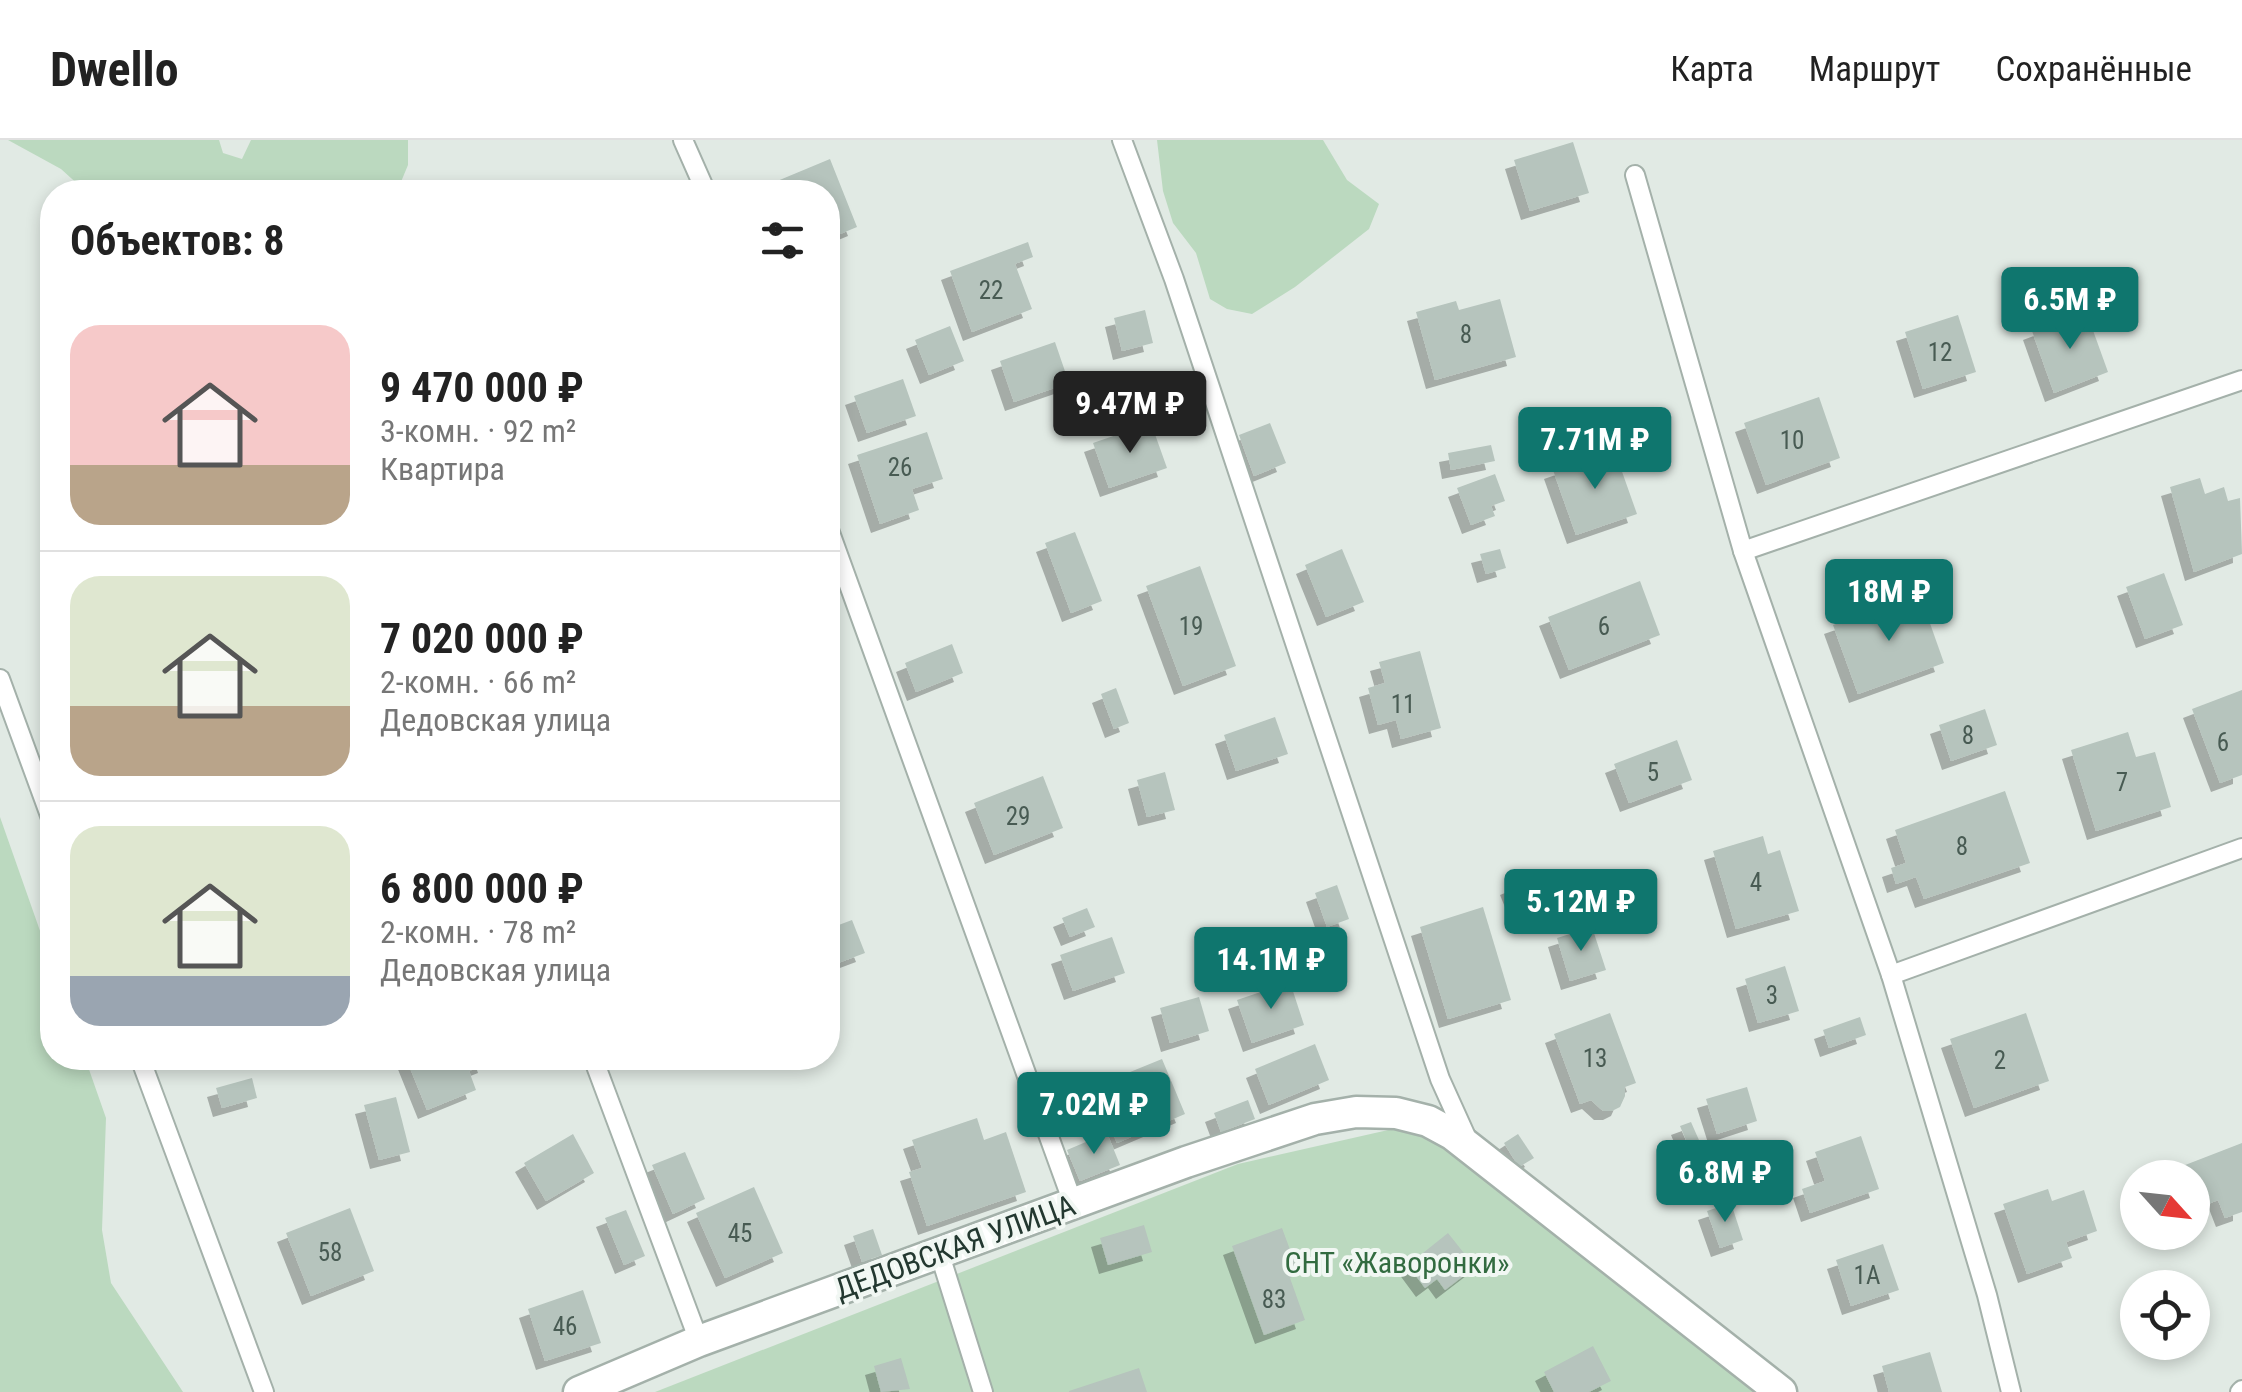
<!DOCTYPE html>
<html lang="ru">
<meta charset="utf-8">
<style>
:root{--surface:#fff;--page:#f2f2f2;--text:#222;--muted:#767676;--line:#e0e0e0;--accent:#0f766e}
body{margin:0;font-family:"Roboto Condensed",sans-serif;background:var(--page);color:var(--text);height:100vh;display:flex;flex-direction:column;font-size:38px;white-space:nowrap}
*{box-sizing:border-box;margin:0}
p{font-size:32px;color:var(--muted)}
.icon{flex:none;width:55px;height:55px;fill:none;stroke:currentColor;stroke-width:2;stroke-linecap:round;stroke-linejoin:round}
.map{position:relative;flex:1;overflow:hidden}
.drawer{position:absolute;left:40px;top:40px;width:800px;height:890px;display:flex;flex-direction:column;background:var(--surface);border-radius:40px;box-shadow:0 5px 15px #0003}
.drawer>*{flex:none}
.needle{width:65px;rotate:117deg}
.tools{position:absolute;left:2120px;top:1020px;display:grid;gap:20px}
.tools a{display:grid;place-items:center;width:90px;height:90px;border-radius:50%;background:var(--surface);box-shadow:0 5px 15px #0003;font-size:50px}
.price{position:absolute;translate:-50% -85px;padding:0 22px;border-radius:10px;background:var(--accent);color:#fff;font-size:32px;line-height:65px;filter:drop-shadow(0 2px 5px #0008)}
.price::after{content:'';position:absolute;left:50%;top:60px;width:30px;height:22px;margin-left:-15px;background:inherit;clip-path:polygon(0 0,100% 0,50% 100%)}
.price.active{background:#222;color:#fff}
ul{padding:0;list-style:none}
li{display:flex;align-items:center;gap:30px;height:250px;padding:0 30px}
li+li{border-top:2px solid var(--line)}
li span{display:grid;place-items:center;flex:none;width:280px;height:200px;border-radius:30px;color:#555}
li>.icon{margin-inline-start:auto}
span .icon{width:120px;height:120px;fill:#fffc;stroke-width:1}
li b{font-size:42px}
h2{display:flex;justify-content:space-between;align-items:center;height:120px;padding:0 30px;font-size:42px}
header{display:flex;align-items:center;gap:60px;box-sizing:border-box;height:140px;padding:0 50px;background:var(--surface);border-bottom:2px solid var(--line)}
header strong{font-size:48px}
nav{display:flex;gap:55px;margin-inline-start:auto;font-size:35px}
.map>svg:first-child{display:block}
.green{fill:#bbd9bf}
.building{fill:#b6c4bd;filter:url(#shadow)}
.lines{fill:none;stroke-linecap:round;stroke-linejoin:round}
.service-casing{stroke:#a4b1aa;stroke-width:22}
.minor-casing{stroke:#a4b1aa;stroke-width:35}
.service{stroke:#fff;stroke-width:18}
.minor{stroke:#fff;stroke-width:30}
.labels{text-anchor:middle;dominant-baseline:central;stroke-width:8;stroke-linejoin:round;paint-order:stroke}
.number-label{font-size:25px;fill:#485b53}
.street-label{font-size:30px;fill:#233830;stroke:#f1f7f3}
.park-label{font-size:30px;fill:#326b40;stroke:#f1f7f3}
</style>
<header>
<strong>Dwello</strong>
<nav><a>Карта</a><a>Маршрут</a><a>Сохранённые</a></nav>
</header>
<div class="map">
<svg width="2242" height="1252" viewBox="0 0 2242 1252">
<defs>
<filter id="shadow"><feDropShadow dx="-9" dy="9" stdDeviation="0" flood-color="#0004"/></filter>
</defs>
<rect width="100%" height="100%" fill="#e1eae4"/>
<g class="green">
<path d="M8,0H219L223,13L242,19L251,0H408V25L398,49L400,52H96L82,48L61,29Z"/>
<path d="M1157,0H1323L1347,40L1379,64L1369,89L1295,147L1252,174L1227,169L1210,159L1196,113L1173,83L1163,51Z"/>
<path d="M0,677L52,825V918H85L106,978L102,1090L111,1143L183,1252H0Z"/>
<path d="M1428,981L1781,1252H655L1238,1024Z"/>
</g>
<g class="building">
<path d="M1573,2L1589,53L1530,71L1514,20Z"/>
<path d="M830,19L857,87L828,99V52H774L770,44Z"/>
<path d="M1028,102L1033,117L1015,124L1032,169L972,192L950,131Z"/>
<path d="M1500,159L1516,217L1435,240L1416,172L1456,161L1459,170Z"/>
<path d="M1145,170L1153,203L1122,211L1114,178Z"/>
<path d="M2086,171L2108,232L2054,253L2032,191Z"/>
<path d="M1958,175L1976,232L1923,249L1905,192Z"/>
<path d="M950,186L964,221L929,235L915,200Z"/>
<path d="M1055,202L1069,243L1014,262L1000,221Z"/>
<path d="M903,239L916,276L867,293L854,256Z"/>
<path d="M1819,257L1840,318L1766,345L1744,283Z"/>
<path d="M1151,283L1167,328L1109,348L1093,303Z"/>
<path d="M1270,283L1286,323L1254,336L1239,295Z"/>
<path d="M927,292L943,339L912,349L919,370L880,384L857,315Z"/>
<path d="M1491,305L1495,321L1451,330L1448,313Z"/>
<path d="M1614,309L1637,374L1576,395L1553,330Z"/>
<path d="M1495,334L1505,361L1491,366L1495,376L1471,385L1457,348Z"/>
<path d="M2200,338L2205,354L2224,347L2228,361L2240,358L2242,414L2194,432L2170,347Z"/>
<path d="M1075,392L1102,461L1071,473L1045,403Z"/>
<path d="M1342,409L1364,462L1326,477L1305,425Z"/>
<path d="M1500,409L1506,428L1486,434L1480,414Z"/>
<path d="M1200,426L1236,526L1183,546L1146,446Z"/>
<path d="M2164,433L2183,485L2145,499L2126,447Z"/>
<path d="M1640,441L1660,495L1569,530L1548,477Z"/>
<path d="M1920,455L1944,523L1858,554L1833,485Z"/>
<path d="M952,504L963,533L916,552L905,523Z"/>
<path d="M1420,511L1441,588L1401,599L1396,580L1378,585L1368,548L1385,543L1379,522Z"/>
<path d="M1116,548L1129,583L1114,589L1101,554Z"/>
<path d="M2242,550V635L2220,643L2192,569Z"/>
<path d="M1985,569L1997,605L1951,621L1939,585Z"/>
<path d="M1275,577L1288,614L1236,631L1224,595Z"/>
<path d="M2128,592L2136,617L2155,612L2171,667L2096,691L2071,610Z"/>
<path d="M1677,600L1692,640L1629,663L1614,624Z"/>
<path d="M1165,632L1175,670L1147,677L1137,640Z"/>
<path d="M1043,636L1063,688L994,715L974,663Z"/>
<path d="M2005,651L2030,723L1924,759L1916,737L1896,744L1891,728L1906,723L1895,690Z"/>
<path d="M1763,696L1768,714L1780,710L1799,771L1736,789L1713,711Z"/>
<path d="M1544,732L1551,748L1516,763L1509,746Z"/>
<path d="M1337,745L1349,779L1327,787L1315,753Z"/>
<path d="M1483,767L1511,860L1448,879L1420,787Z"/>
<path d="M1087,768L1095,787L1070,797L1062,778Z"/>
<path d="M852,780L865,813L830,826L828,789Z"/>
<path d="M1592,787L1606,830L1570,841L1557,798Z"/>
<path d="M1112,797L1125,833L1073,851L1060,815Z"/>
<path d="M1785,826L1799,871L1758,883L1745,839Z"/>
<path d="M1290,842L1304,885L1252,903L1237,860Z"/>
<path d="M1199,857L1209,891L1170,903L1160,868Z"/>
<path d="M1610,873L1636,943L1625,947V956L1620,967L1612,971H1603L1591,960L1580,964L1554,894Z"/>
<path d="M2026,873L2049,941L1974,968L1950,899Z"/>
<path d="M1860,877L1866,895L1829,908L1823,890Z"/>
<path d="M1315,904L1329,940L1269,965L1255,929Z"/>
<path d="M406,918H485L487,924L469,931L476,950L427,970Z"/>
<path d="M1162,919L1185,974L1117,1003L1105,975L1119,969L1108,941Z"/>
<path d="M252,938L257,958L222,968L216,948Z"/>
<path d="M1747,947L1757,981L1717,994L1706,959Z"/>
<path d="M396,957L410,1012L379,1020L364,965Z"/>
<path d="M1248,960L1255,979L1221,992L1214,973Z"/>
<path d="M977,978L984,1000L1006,992L1026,1052L927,1086L909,1032L922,1028L912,1000Z"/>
<path d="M1691,982L1702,1007L1691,1012L1680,986Z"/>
<path d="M1107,993L1120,1025L1080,1041L1067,1010Z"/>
<path d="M573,994L594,1033L546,1061L524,1023Z"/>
<path d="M1518,994L1534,1018L1519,1027L1504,1003Z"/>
<path d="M1861,996L1879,1049L1810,1073L1802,1049L1825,1041L1815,1012Z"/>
<path d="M2242,1003V1072L2225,1078L2218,1060L2196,1069L2192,1038H2184L2180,1027Z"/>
<path d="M685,1012L705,1059L673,1074L652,1025Z"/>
<path d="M754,1047L783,1113L725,1138L696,1073Z"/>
<path d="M2048,1049L2052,1061L2084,1050L2097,1091L2066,1102L2072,1118L2027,1134L2003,1064Z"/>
<path d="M1731,1063L1743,1100L1720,1108L1707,1071Z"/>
<path d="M350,1068L374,1131L311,1156L286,1093Z"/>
<path d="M626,1070L645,1116L624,1125L605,1078Z"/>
<path d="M1144,1085L1152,1112L1108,1125L1100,1098Z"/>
<path d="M1282,1088L1299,1134L1290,1138L1305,1180L1264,1195L1232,1106Z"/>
<path d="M873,1089L882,1115L862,1122L853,1096Z"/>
<path d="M1448,1093L1475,1127L1445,1150L1437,1139L1425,1148L1408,1125Z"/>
<path d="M1883,1104L1899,1150L1851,1166L1836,1120Z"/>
<path d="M583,1150L601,1203L545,1221L528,1169Z"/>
<path d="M1593,1206L1611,1241L1589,1252H1554L1544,1232Z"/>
<path d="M1930,1212L1942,1252H1889L1882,1226Z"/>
<path d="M901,1218L910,1249L881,1252L874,1226Z"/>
<path d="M1139,1228L1147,1252H1069V1251Z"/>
</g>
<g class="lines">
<defs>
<g id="service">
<path d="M683,0L706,52"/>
<path d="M1122,0L1174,139L1440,939L1468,1001"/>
<path d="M1635,35L1743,411L1891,835L1987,1155L2011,1252"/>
<path d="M828,387L1073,1063"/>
<path d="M1743,411L2242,240"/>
<path d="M0,539L52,681"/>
<path d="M1891,835L2242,708"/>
<path d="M140,918L264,1252"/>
<path d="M593,918L699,1201"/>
<path d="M940,1115L983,1252"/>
<path d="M2240,1252L2242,1250"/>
</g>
<path id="minor" d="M579,1252L699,1201L1186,1022L1315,979L1356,972L1396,973L1428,981L1452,994L1781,1252"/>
</defs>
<use href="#service" class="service-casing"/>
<use href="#minor" class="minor-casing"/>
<use href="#service" class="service"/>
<use href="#minor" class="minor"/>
</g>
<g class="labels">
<g class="number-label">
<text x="991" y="150">22</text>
<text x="1466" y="194">8</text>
<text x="1940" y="212">12</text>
<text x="1792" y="300">10</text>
<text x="900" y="327">26</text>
<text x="1191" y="486">19</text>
<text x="1604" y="486">6</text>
<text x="1403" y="564">11</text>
<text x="1968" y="595">8</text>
<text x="2223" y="602">6</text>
<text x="1653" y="632">5</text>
<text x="2122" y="642">7</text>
<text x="1018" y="676">29</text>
<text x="1962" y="706">8</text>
<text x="1756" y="742">4</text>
<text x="1772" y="855">3</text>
<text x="1595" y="918">13</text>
<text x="2000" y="920">2</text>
<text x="740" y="1093">45</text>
<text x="330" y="1112">58</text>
<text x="1867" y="1135">1А</text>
<text x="1274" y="1159">83</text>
<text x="565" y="1186">46</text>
</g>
<g class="street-label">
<text transform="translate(955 1107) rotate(-20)">ДЕДОВСКАЯ УЛИЦА</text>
</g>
<g class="park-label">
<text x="1397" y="1122">СНТ «Жаворонки»</text>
</g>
</g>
</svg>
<div class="tools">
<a><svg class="needle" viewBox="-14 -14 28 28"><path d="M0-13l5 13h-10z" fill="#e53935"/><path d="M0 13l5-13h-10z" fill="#767676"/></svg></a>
<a><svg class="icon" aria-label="locate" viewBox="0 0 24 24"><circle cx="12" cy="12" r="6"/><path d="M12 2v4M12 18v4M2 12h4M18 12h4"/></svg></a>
</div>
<b class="price" style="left:2070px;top:212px">6.5M ₽</b>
<b class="price active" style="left:1130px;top:316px">9.47M ₽</b>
<b class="price" style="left:1595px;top:352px">7.71M ₽</b>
<b class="price" style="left:1889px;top:504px">18M ₽</b>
<b class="price" style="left:1581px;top:814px">5.12M ₽</b>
<b class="price" style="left:1271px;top:872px">14.1M ₽</b>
<b class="price" style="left:1094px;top:1017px">7.02M ₽</b>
<b class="price" style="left:1725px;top:1085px">6.8M ₽</b>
<section class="drawer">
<h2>Объектов: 8<svg class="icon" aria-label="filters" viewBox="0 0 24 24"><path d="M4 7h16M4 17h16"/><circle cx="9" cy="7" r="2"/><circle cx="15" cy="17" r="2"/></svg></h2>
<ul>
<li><span style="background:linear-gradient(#f6c9c9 70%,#b9a48a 0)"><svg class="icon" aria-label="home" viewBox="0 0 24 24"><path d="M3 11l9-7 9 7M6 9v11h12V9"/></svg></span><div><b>9 470 000 ₽</b><p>3-комн. · 92 m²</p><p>Квартира</p></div></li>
<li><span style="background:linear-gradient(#dfe7d0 65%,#b9a48a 0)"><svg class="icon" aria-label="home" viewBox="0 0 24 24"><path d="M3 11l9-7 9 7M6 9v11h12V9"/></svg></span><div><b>7 020 000 ₽</b><p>2-комн. · 66 m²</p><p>Дедовская улица</p></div></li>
<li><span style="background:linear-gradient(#dfe7d0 75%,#9aa5b1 0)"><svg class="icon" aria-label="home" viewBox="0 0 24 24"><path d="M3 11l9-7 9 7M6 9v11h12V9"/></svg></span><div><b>6 800 000 ₽</b><p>2-комн. · 78 m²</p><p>Дедовская улица</p></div></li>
</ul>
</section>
</div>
